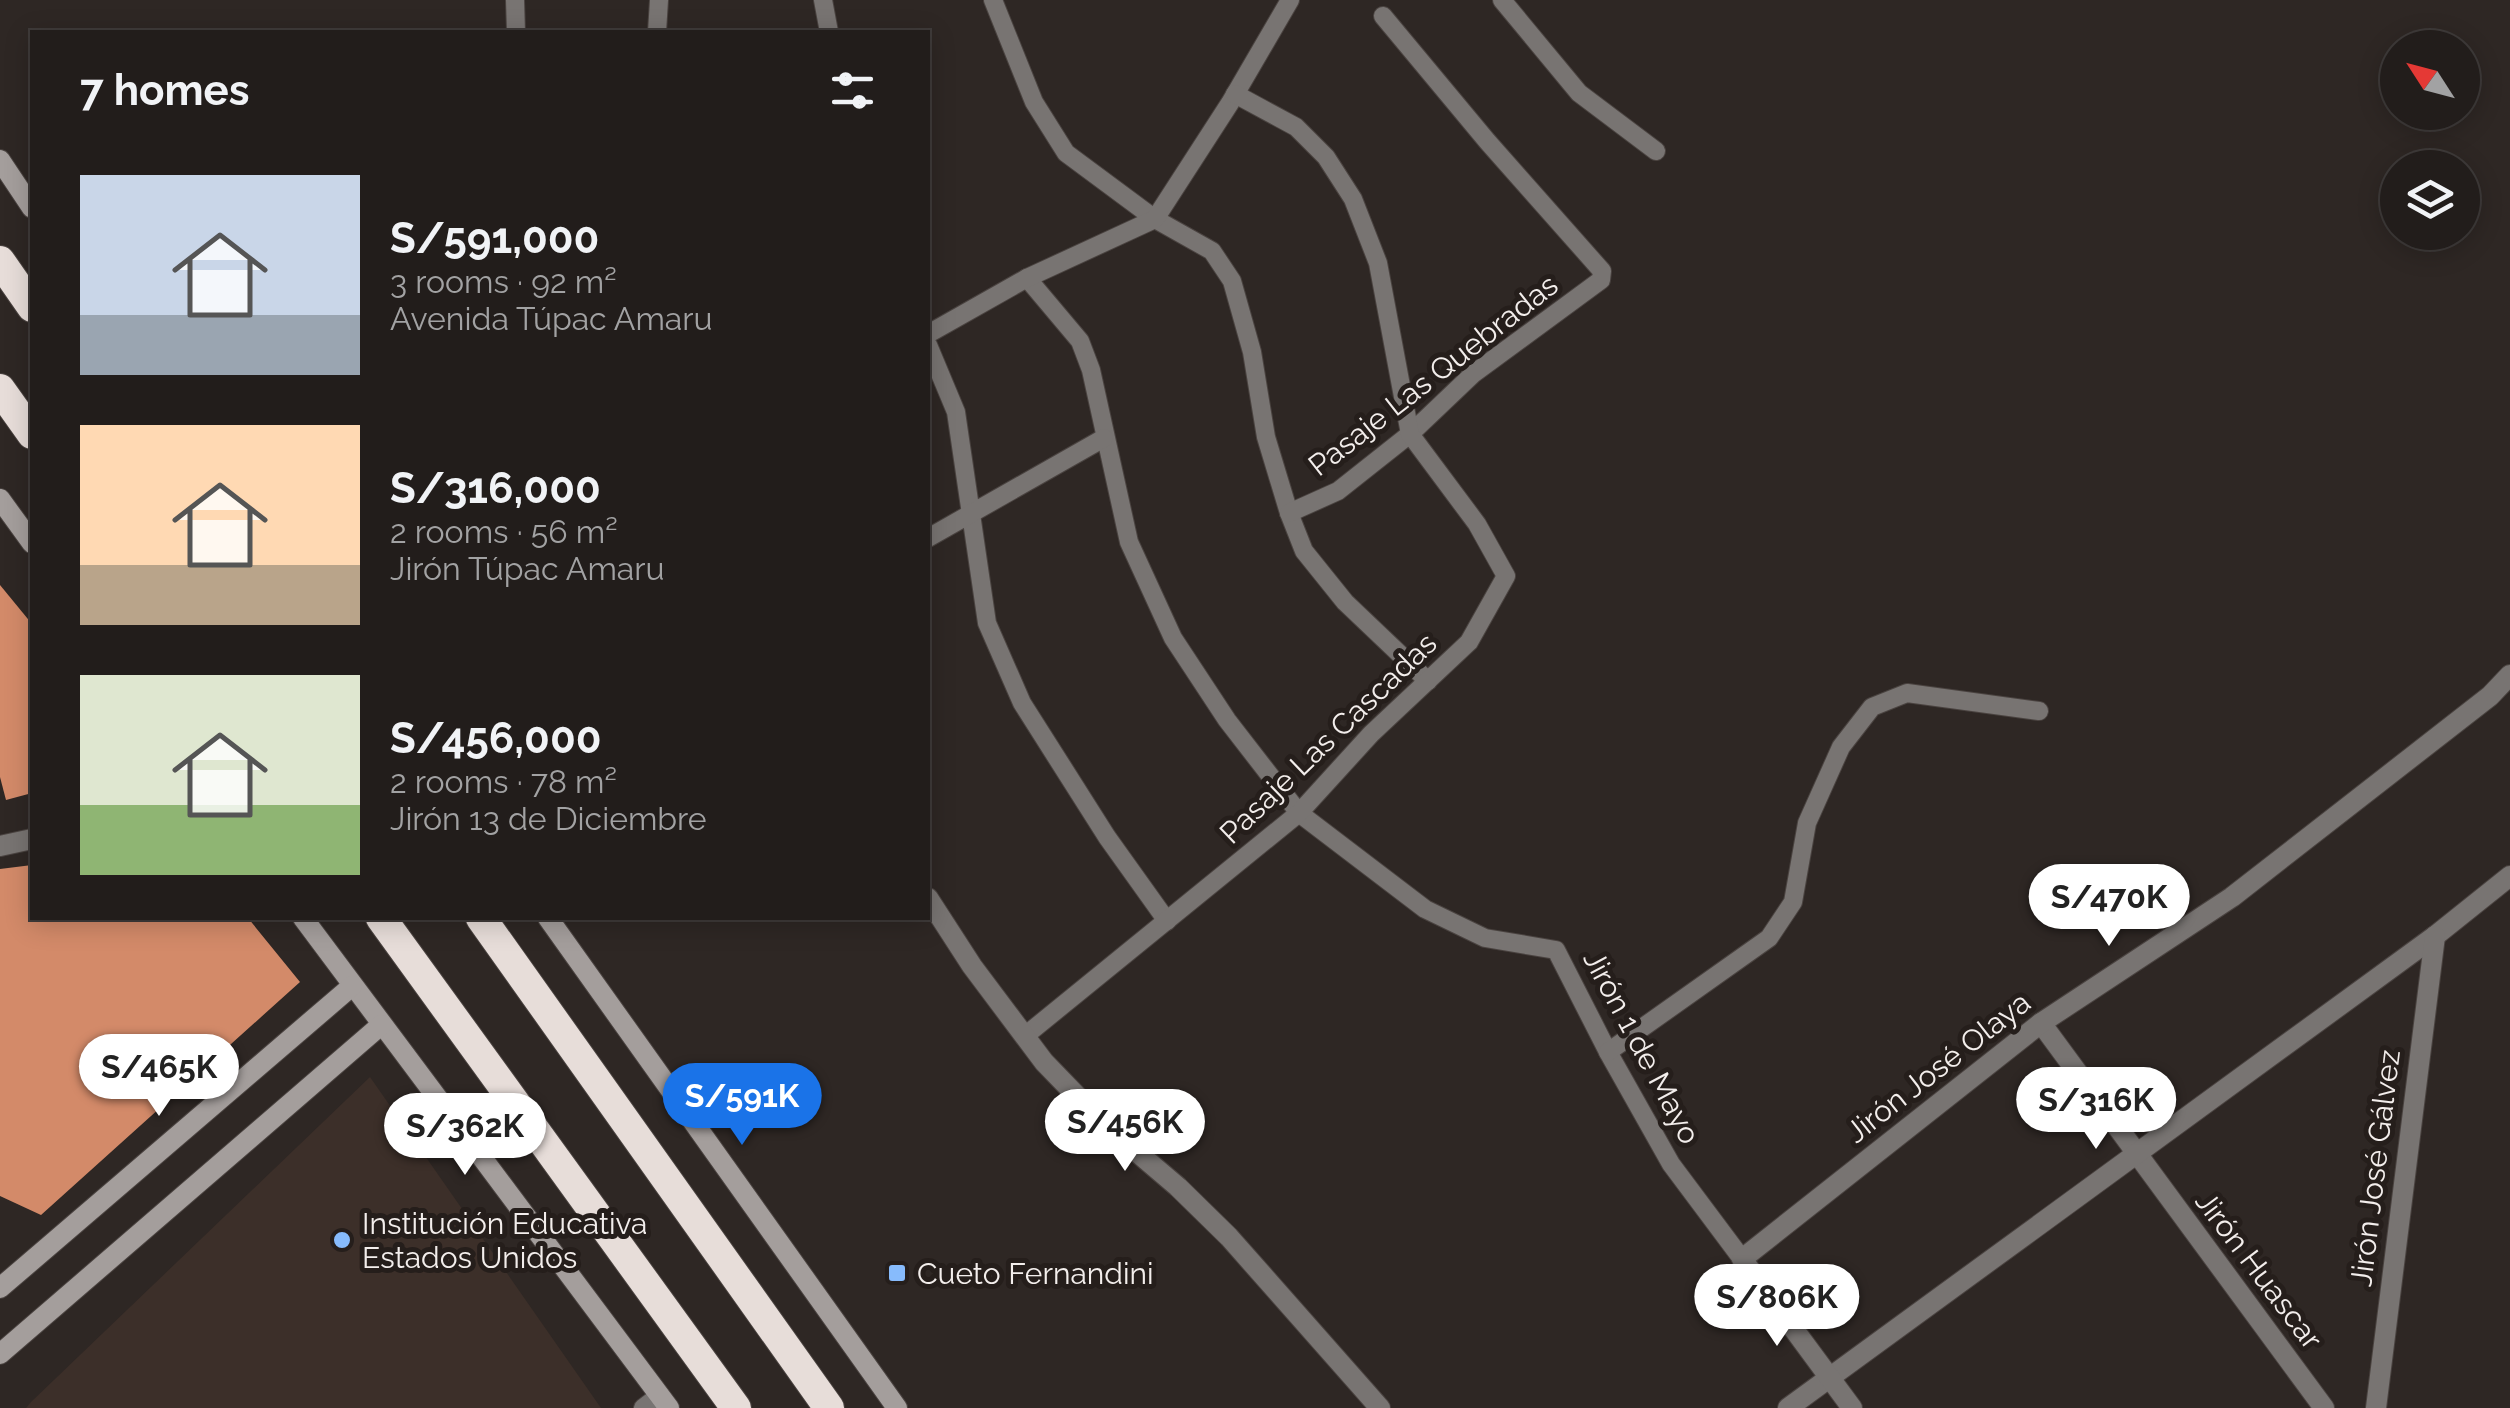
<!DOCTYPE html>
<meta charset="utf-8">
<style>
:root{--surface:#221d1b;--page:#2a2624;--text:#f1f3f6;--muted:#a2a2a3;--line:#3f3b3a;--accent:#1a73e8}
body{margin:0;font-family:Raleway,sans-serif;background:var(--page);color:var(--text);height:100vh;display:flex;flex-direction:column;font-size:38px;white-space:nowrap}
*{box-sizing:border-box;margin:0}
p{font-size:32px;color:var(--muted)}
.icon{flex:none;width:55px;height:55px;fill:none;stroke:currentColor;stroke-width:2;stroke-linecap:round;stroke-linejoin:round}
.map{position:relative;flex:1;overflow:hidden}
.drawer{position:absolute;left:30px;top:30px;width:900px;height:890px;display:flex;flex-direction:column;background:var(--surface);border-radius:0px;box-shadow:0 5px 25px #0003,0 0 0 2px var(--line)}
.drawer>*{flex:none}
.needle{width:65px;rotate:306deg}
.tools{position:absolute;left:2380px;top:30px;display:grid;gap:20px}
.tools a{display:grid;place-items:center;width:100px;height:100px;border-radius:50%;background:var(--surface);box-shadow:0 5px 25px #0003,0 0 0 2px var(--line);font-size:50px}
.price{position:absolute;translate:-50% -85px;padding:0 22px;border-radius:35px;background:#fff;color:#222;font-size:32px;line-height:65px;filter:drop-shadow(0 2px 5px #0008)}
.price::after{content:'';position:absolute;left:50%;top:60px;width:30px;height:22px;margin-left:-15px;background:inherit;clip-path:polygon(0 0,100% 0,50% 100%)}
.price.on{background:var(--accent);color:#fff}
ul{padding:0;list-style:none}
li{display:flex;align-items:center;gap:30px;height:250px;padding:0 50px}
li span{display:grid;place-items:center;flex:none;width:280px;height:200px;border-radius:0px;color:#555}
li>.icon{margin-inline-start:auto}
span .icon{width:120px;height:120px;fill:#fffc;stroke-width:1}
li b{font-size:42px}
h2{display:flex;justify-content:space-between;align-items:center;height:120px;padding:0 50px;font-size:42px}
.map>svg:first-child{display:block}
.built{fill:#3c2f29}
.building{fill:#d38a69}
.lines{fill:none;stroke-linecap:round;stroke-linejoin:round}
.lane-casing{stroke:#4a4340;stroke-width:20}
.street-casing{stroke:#4a4340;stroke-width:22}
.secondary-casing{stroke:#4a4340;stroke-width:22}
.highway-casing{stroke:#4a4340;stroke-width:32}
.lane{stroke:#787472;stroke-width:18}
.street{stroke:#787472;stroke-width:20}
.secondary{stroke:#a49e9c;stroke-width:20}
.highway{stroke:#e7ddd9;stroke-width:30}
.poi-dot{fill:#87bbfc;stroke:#251e1b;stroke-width:4}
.labels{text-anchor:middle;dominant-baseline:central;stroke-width:10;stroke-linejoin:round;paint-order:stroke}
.street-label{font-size:30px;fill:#f3eeec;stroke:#251e1b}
.poi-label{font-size:30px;fill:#f3eeec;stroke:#251e1b;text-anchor:start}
</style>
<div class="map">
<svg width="2510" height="1408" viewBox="0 0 2510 1408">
<rect width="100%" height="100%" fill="#2e2724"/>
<path class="built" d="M370,1077L601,1408H26L31,1402Z"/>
<g class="building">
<path d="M0,585L32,624V793L6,800L0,777Z"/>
<path d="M32,865V918H248L300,982L41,1215L0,1196V869Z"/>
</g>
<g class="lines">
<defs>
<g id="lane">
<path d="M515,0L516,32"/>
<path d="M823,0L829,32"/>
<path d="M993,0L1034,102L1066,153L1155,219L1212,251L1232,281L1252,352L1266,437L1289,513L1304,551L1345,602L1428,681"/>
<path d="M1502,0L1579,93L1656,151"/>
<path d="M657,32L659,0"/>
<path d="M1027,278L1080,341L1091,370L1129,542L1173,638L1227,720L1299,813L1425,909L1485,938L1556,950L1608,1052L1671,1164L1742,1259"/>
<path d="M928,334L1027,278L1155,219L1230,103L1290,0"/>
<path d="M928,345L956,412L987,623L1022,703L1107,837L1167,921"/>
<path d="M1289,513L1338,491L1410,434L1473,374L1601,280L1602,271L1487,141L1383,16"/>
<path d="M928,538L1104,438"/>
<path d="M1026,1035L1299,813L1371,734L1469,642L1506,576L1477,524L1410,434L1378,263L1353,199L1326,157L1296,127L1235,94"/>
<path d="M1608,1052L1769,938L1793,902L1807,823L1841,747L1872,707L1907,693L2039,711"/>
<path d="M643,1408L660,1395"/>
</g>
<g id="street">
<path d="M0,846L32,839"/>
<path d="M928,898L972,966L1044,1062L1104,1124L1178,1187L1229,1237L1380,1408"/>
<path d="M2041,1023L2324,1408"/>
<path d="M1788,1408L2435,936L2510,876"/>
<path d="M1852,1408L1742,1259L2041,1023L2232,897L2490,696L2510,675"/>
<path d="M2376,1408L2435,936"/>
</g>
<g id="secondary">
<path d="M0,160L32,208"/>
<path d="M0,499L32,543"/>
<path d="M303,918L669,1408"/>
<path d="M548,918L897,1408"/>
<path d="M0,1288L352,986"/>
<path d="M0,1354L381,1025"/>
</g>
<g id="highway">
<path d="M0,261L32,307"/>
<path d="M0,389L32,434"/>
<path d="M381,918L736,1408"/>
<path d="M481,918L829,1408"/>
</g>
</defs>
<use href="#lane" class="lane-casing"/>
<use href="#street" class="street-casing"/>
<use href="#secondary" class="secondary-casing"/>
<use href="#highway" class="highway-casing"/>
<use href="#lane" class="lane"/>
<use href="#street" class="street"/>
<use href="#secondary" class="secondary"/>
<use href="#highway" class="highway"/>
</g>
<g class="poi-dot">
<circle cx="342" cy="1240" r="10"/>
<rect x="887" y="1263" width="20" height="20" rx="5"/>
</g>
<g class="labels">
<g class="street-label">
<text transform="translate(1433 375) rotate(-38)">Pasaje Las Quebradas</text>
<text transform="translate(1328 738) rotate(-44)">Pasaje Las Cascadas</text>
<text transform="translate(1642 1047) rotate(62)">Jirón 1 de Mayo</text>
<text transform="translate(1938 1067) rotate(-38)">Jirón José Olaya</text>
<text transform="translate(2375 1168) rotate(-83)">Jirón José Gálvez</text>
<text transform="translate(2259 1270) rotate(53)">Jirón Huascar</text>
</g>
<g class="poi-label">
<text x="362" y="1223">Institución Educativa<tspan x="362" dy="34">Estados Unidos</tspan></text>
<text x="917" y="1273">Cueto Fernandini</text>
</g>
</g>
</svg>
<div class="tools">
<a><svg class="needle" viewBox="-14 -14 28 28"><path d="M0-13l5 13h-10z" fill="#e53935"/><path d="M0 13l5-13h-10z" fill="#a2a2a3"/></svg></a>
<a><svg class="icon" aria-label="layers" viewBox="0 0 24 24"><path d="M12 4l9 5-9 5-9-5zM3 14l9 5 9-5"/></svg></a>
</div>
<b class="price" style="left:2109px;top:949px">S/470K</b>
<b class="price" style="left:159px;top:1119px">S/465K</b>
<b class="price on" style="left:742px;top:1148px">S/591K</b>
<b class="price" style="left:2096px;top:1152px">S/316K</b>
<b class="price" style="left:1125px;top:1174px">S/456K</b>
<b class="price" style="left:465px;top:1178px">S/362K</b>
<b class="price" style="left:1777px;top:1349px">S/806K</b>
<section class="drawer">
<h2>7 homes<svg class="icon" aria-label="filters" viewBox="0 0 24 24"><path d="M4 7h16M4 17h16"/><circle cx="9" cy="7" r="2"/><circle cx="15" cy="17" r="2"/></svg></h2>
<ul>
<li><span style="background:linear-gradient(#c9d6e8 70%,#9aa5b1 0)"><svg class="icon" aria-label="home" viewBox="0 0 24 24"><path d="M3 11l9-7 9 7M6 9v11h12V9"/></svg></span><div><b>S/591,000</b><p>3 rooms · 92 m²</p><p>Avenida Túpac Amaru</p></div></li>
<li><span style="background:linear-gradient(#ffd9b3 70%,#b9a48a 0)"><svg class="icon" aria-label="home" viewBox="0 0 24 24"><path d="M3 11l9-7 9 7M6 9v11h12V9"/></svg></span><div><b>S/316,000</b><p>2 rooms · 56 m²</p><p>Jirón Túpac Amaru</p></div></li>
<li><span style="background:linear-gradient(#dfe7d0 65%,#8fb573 0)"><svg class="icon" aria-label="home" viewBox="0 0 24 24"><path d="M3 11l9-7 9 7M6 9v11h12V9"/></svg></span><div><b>S/456,000</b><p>2 rooms · 78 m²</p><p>Jirón 13 de Diciembre</p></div></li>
</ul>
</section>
</div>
